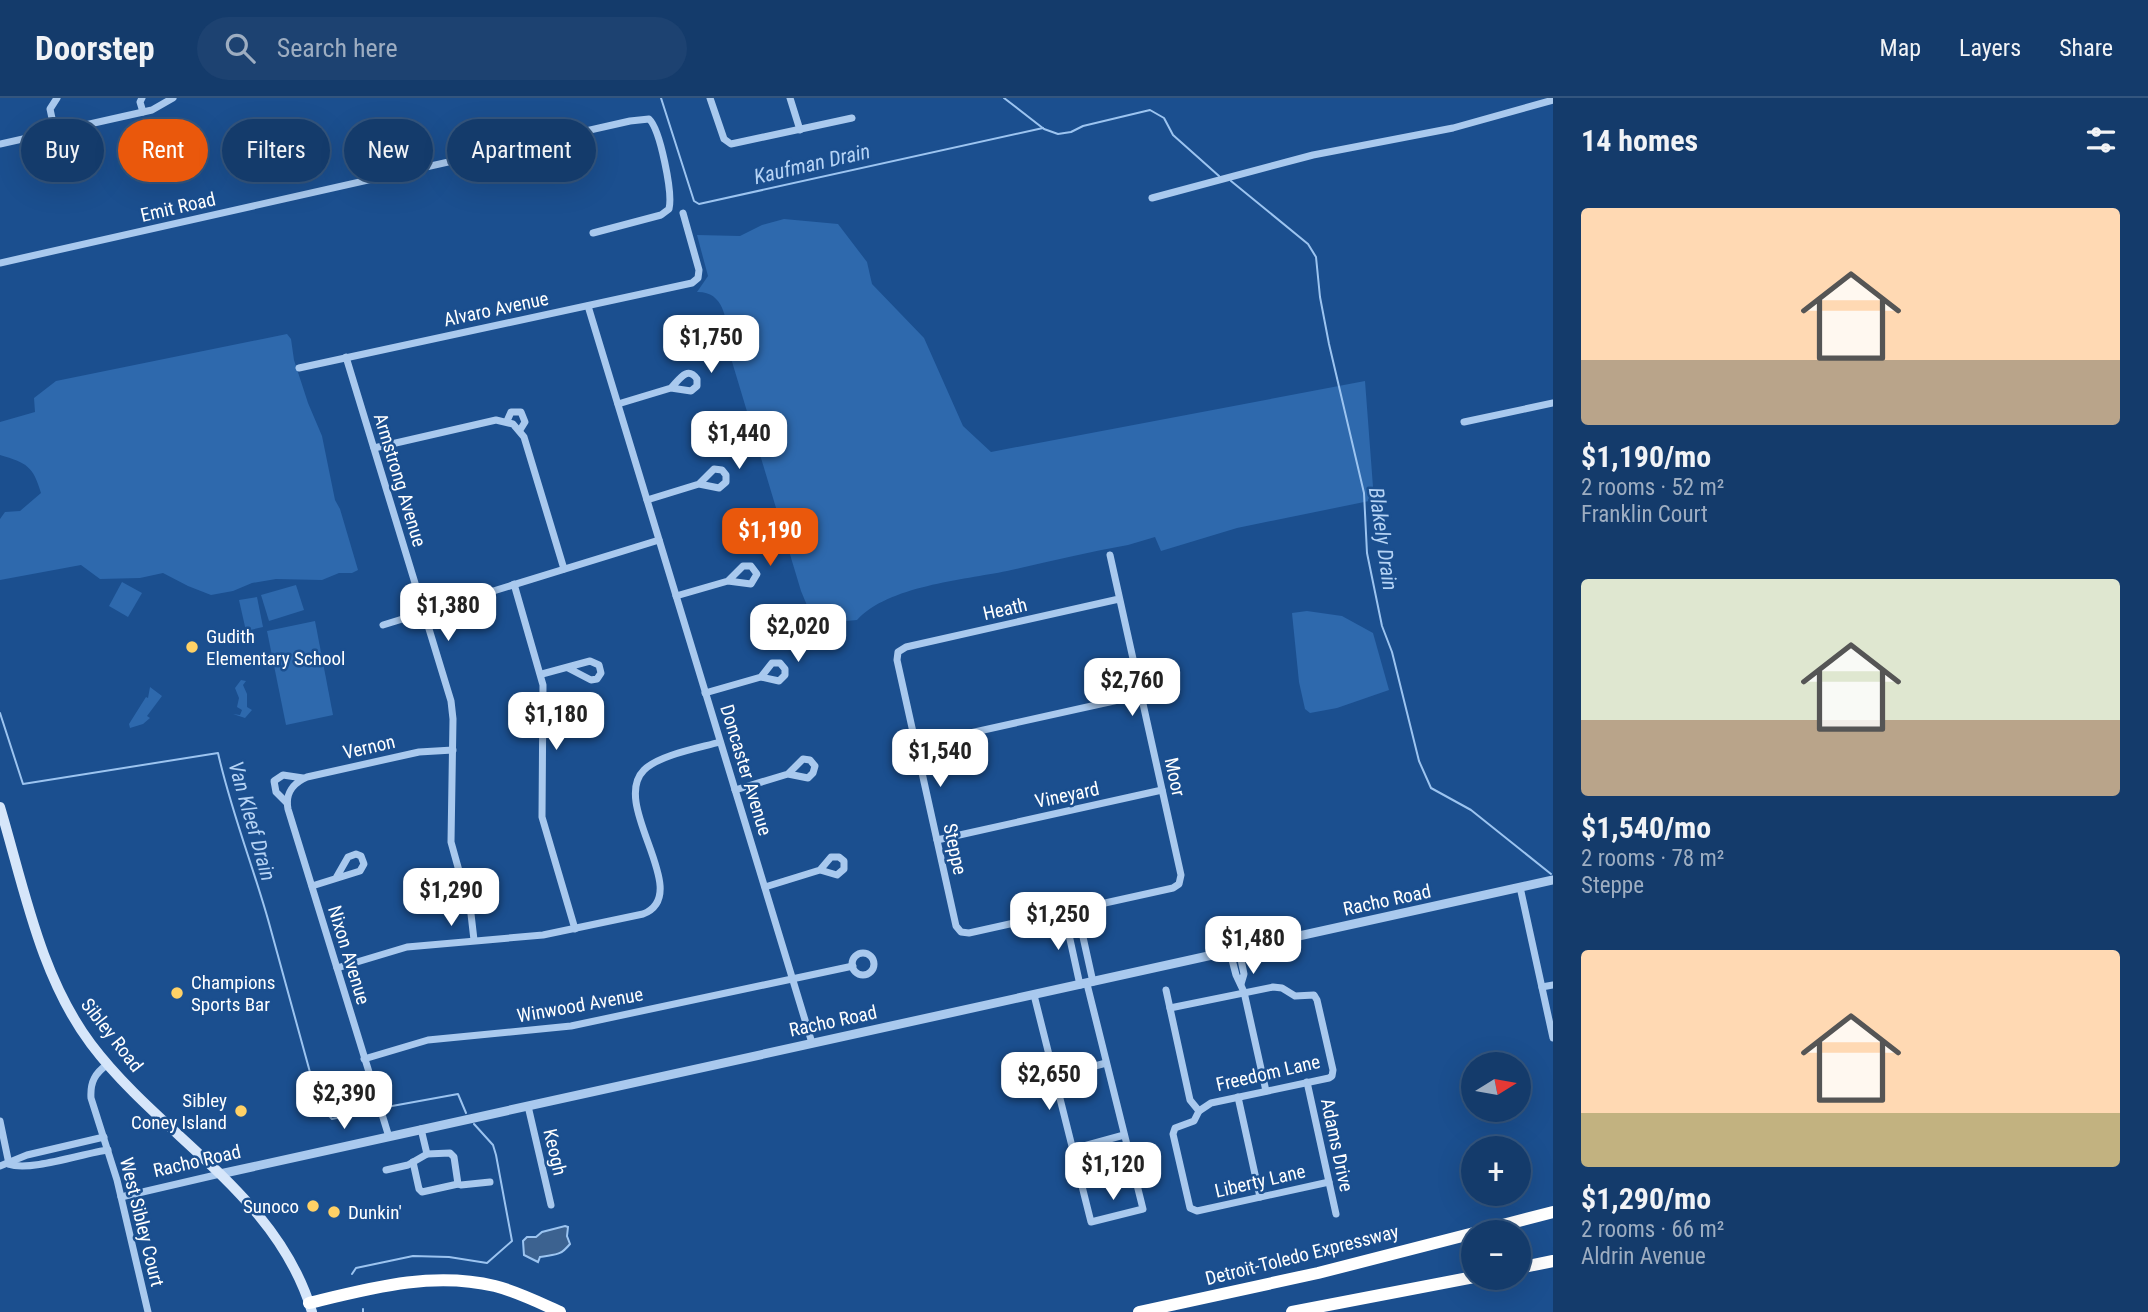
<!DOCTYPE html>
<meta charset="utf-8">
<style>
:root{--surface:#143b6b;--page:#1d4271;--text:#f1f3f6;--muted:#9dadc1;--line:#33557e;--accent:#ea580c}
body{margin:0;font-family:"Roboto Condensed",sans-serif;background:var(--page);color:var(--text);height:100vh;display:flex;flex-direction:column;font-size:26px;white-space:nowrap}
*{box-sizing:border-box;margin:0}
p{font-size:23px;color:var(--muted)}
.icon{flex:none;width:38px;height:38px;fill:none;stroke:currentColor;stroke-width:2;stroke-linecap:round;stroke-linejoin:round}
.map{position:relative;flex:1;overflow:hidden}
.sheet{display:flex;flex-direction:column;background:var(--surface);width:595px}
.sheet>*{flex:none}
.top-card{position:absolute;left:21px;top:21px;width:665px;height:63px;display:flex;gap:14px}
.needle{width:46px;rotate:79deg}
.tools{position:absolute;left:1461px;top:954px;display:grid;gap:14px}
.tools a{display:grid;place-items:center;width:70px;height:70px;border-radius:50%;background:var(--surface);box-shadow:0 7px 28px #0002,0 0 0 2px var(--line);font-size:35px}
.price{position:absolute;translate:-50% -60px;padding:0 16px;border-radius:14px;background:#fff;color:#222;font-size:23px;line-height:46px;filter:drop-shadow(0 2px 4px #0008)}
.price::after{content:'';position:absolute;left:50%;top:42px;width:21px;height:16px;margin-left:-10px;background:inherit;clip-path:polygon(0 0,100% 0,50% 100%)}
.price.selected{background:var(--accent);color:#fff}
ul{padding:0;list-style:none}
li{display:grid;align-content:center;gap:14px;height:371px;padding:0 28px}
li span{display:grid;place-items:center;height:217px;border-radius:7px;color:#555}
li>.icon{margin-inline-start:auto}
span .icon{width:126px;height:126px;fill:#fffc;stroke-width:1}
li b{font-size:30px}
h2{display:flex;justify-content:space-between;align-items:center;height:84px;padding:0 28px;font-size:30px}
.tag{padding:0 24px;border-radius:32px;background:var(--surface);box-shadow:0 7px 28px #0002,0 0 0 2px var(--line);font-size:24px;line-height:63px}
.tag.selected{background:var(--accent);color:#fff}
header{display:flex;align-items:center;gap:42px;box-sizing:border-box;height:98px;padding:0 35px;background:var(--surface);border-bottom:2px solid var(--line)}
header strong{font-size:33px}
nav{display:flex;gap:38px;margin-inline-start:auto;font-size:24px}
.search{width:490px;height:63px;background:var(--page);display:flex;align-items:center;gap:18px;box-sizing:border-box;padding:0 24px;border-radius:38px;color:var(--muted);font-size:26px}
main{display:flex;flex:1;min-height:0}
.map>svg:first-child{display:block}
.green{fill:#2e69ad}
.water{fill:#3c6290;stroke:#9cc4f0;stroke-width:2}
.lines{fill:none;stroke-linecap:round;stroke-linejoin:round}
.stream{stroke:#9cc4f0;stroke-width:2}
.minor{stroke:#a9c9ee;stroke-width:7}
.tertiary{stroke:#a9c9ee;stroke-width:9}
.secondary{stroke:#d6e6fa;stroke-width:10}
.motorway{stroke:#fff;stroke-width:12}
.poi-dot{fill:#ffd166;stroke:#1b4f8f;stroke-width:2.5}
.labels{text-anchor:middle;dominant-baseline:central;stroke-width:5;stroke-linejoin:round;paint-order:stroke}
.street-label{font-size:19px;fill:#fff;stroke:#1b4f8f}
.poi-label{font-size:19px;fill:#fff;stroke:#1b4f8f;text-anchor:start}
.water-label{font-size:21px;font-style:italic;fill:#b5d3f5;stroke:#1b4f8f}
</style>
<header>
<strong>Doorstep</strong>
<div class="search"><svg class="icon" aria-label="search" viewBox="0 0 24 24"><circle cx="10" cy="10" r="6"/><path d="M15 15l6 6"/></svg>Search here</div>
<nav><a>Map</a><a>Layers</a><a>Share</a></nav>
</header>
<main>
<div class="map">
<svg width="1553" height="1214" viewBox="0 0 1553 1214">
<rect width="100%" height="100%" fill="#1b4f8f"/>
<g class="green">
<path d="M784,121L838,126L867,164L872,186L924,240L963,328L991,354L1365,283L1374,402L1237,430L1161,453L1155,439L1128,447C1088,454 1048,464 1007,473C963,482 888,488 857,522L836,524L811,517L801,493L727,247C728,227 726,193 697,194L708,178L697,137L740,138L762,127Z"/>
<path d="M287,236L291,241L294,262L308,305L322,338L335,402L340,411L358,472L352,475H339L322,482L276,481L252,485L233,493L211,497L188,488L163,475L140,480L100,481L81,467L0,482V421L5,414L20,413L41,395C33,368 27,365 0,357V324L35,314L34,300L56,283Z"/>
<path d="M122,484L142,495L128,519L109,508Z"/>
<path d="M296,487L304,512L269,523L261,497Z"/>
<path d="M257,499L263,529L246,533L239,502Z"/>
<path d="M1307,513L1342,518L1373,535L1389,592L1337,610L1310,615L1305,611L1299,584L1292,515Z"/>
<path d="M315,523L333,617L286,627L267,533Z"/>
<path d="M241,582L246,583L243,587L247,596V609L252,612L245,620L233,616L240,617L242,612L237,609L239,600L235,590Z"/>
<path d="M150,589L162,598L147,618L150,620L143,626L130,630L129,626L146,599L148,600Z"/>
</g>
<path class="water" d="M565,1128L568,1129L567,1138L570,1146C560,1158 557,1156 540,1159L538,1164L524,1157L523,1143L527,1139H536L542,1134Z"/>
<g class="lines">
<g class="stream">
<path d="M661,0L694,103L699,106L1043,30"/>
<path d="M1004,0L1044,31L1058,36L1071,34L1083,28L1150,12L1164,20L1173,37L1219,78"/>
<path d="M1231,83L1308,146L1316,159L1320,199L1329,246L1364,395L1367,455L1382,528L1392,554L1419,663L1431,690L1471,712L1551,776"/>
<path d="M0,615L23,686L218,655C231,713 253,768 269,825C286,886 302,947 319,1007L332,1021L368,1013"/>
<path d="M392,1008L458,996L466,1015"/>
<path d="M352,1176L356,1170L413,1158L449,1159L487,1165L512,1143L496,1057L493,1047L474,1026"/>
<path d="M363,1211V1214"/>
</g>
<g class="minor">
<path d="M142,0L140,4L143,14"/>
<path d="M710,0L724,41L731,46L852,20"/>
<path d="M790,0L800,32"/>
<path d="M55,34L50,11L57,0"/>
<path d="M0,46L152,12L173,0"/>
<path d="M1152,100L1313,57L1453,30L1553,2"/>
<path d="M0,165L630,23L649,21C660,31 673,95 669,111L661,117L593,135"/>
<path d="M588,208L812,945"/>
<path d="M346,259L451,603L453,621L451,744L471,816L474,842"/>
<path d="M299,270L692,185L698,180L699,172L683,115"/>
<path d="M618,306L671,290L691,293L697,288V281C687,267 679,282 671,290"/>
<path d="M507,323L511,314H521L525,324L520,332"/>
<path d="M1464,324L1553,305"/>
<path d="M374,350L496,322L513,326L524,339L564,471"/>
<path d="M647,402L699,386L719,390L726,384V377L722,372L714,371L699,386"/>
<path d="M1110,457L1181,777L1179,786L1173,790L969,835L961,834L956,828L897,562L898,554L906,549L1119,501"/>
<path d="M514,486L543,587L542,719L575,831"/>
<path d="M676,498L728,483L751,486L757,476L751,468H743L728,483"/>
<path d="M383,527L659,442"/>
<path d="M542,576L590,563L599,567L601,575L597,581L591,582L568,570"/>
<path d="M705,595L761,579L779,583L785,577V571L780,565H772L761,579"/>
<path d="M916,647L1141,597"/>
<path d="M735,692L788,676L803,661L810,662L815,668L813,675L808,680L788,676"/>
<path d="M287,705L276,694L274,683L283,677L303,680"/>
<path d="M937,742L1162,692"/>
<path d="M312,788L360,773L364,766L361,758L356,756L348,759L336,780"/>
<path d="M765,789L820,772L837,777L844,771V763L839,759H831L820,772"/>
<path d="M1520,789L1553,940"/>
<path d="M1077,812L1093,884"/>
<path d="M1064,814L1080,887"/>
<path d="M1239,852L1244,876L1241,886"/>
<path d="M1230,854L1236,877L1244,894L1266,993"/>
<circle cx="863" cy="866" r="11"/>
<path d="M337,870L407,849L543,837L643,816C695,796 609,707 644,672C659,657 699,650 720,644"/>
<path d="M1542,889L1553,887"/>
<path d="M1166,892L1190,1002L1199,1013"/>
<path d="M1034,897L1091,1124L1143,1111L1087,886"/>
<path d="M1170,910L1273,889L1282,890L1295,898L1314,897L1317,902L1333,972L1332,978L1329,980L1211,1005L1199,1013L1194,1023L1175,1030L1173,1036L1190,1110L1197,1113L1329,1084"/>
<path d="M364,961L428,942L571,928L853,868"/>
<path d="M108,966C95,975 90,984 91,1000L117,1082L148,1214"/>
<path d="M1055,979L1106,965"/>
<path d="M1307,984L1336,1116"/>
<path d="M1238,999L1260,1099"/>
<path d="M528,1008L551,1107"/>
<path d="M0,1023L9,1066"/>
<path d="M389,1039L288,711C285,696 293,685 307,679L419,654L453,652"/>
<path d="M1073,1051L1124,1037"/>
<path d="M427,1056L450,1055L454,1059L458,1086L461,1087L490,1084"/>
<path d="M413,1064L419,1091L422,1094L458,1086"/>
<path d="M9,1066C29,1074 84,1055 108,1052"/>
<path d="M0,1068L27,1057L104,1039"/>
<path d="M386,1072L408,1067L427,1056L421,1031"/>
<path d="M121,1099L220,1076"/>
</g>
<path class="tertiary" d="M220,1076L1553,782"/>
<path class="secondary" d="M0,709C24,789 40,878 91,946C161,1039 277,1096 312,1214"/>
<g class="motorway">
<path d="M1476,1134L1553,1114"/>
<path d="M1519,1170L1553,1163"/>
<path d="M309,1205C371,1190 432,1173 495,1188C518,1194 538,1204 560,1214"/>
<path d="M1139,1214L1318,1175L1474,1135"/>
<path d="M1292,1214L1474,1179"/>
</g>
</g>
<g class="poi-dot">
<circle cx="192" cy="549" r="7"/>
<circle cx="177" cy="895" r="7"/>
<circle cx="241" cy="1013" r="7"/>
<circle cx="313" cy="1108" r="7"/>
<circle cx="334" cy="1114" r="7"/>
</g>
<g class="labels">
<g class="street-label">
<text transform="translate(178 109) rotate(-13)">Emit Road</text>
<text transform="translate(496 211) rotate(-12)">Alvaro Avenue</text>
<text transform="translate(400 382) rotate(73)">Armstrong Avenue</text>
<text transform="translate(1005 511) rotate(-13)">Heath</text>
<text transform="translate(369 649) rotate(-13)">Vernon</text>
<text transform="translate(746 672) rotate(73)">Doncaster Avenue</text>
<text transform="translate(1175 679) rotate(78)">Moor</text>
<text transform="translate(1067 697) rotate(-12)">Vineyard</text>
<text transform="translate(955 751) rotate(78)">Steppe</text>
<text transform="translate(1387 802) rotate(-12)">Racho Road</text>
<text transform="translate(349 857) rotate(73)">Nixon Avenue</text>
<text transform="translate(580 907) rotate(-10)">Winwood Avenue</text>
<text transform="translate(833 923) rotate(-12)">Racho Road</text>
<text transform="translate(112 937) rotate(52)">Sibley Road</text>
<text transform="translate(1268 975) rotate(-13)">Freedom Lane</text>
<text transform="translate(1337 1047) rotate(78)">Adams Drive</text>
<text transform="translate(555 1054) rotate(77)">Keogh</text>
<text transform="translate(197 1063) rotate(-13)">Racho Road</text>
<text transform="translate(1260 1083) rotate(-13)">Liberty Lane</text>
<text transform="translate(142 1124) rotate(76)">West Sibley Court</text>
<text transform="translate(1302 1157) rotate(-14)">Detroit-Toledo Expressway</text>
</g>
<g class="poi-label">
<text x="206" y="538">Gudith<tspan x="206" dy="22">Elementary School</tspan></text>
<text x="191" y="884">Champions<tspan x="191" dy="22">Sports Bar</tspan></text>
<text x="227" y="1002" text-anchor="end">Sibley<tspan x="227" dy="22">Coney Island</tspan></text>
<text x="299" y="1108" text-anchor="end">Sunoco</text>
<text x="348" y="1114">Dunkin'</text>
</g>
<g class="water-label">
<text transform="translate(812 66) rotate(-13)">Kaufman Drain</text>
<text transform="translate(1383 441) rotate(82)">Blakely Drain</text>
<text transform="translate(252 723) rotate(74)">Van Kleef Drain</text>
</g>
</g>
</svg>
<div class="tools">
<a><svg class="needle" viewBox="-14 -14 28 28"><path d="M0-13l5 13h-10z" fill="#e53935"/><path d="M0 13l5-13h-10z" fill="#9dadc1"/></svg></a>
<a>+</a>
<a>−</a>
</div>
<b class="price" style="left:711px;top:277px">$1,750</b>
<b class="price" style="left:739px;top:373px">$1,440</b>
<b class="price selected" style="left:770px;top:470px">$1,190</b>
<b class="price" style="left:448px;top:545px">$1,380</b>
<b class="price" style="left:798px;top:566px">$2,020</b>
<b class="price" style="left:1132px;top:620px">$2,760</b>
<b class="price" style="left:556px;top:654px">$1,180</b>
<b class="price" style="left:940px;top:691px">$1,540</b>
<b class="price" style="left:451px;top:830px">$1,290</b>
<b class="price" style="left:1058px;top:854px">$1,250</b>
<b class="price" style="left:1253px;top:878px">$1,480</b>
<b class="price" style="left:1049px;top:1014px">$2,650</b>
<b class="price" style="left:344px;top:1033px">$2,390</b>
<b class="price" style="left:1113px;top:1104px">$1,120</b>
<div class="top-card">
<a class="tag">Buy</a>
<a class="tag selected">Rent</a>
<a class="tag">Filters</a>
<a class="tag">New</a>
<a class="tag">Apartment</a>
</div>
</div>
<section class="sheet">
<h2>14 homes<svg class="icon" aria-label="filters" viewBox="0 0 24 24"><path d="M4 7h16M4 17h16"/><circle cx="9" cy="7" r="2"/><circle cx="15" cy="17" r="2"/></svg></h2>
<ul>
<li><span style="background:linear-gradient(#ffd9b3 70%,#b9a48a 0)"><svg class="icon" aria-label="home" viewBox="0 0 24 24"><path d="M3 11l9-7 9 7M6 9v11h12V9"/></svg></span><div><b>$1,190/mo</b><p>2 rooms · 52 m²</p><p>Franklin Court</p></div></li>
<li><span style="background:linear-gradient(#dfe7d0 65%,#b9a48a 0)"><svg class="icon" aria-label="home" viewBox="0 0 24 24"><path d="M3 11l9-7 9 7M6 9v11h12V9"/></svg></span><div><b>$1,540/mo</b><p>2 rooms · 78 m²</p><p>Steppe</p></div></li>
<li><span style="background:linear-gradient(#ffd9b3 75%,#c2b280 0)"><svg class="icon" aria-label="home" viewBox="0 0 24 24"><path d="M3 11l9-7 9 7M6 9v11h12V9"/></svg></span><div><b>$1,290/mo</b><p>2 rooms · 66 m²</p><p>Aldrin Avenue</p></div></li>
</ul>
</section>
</main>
